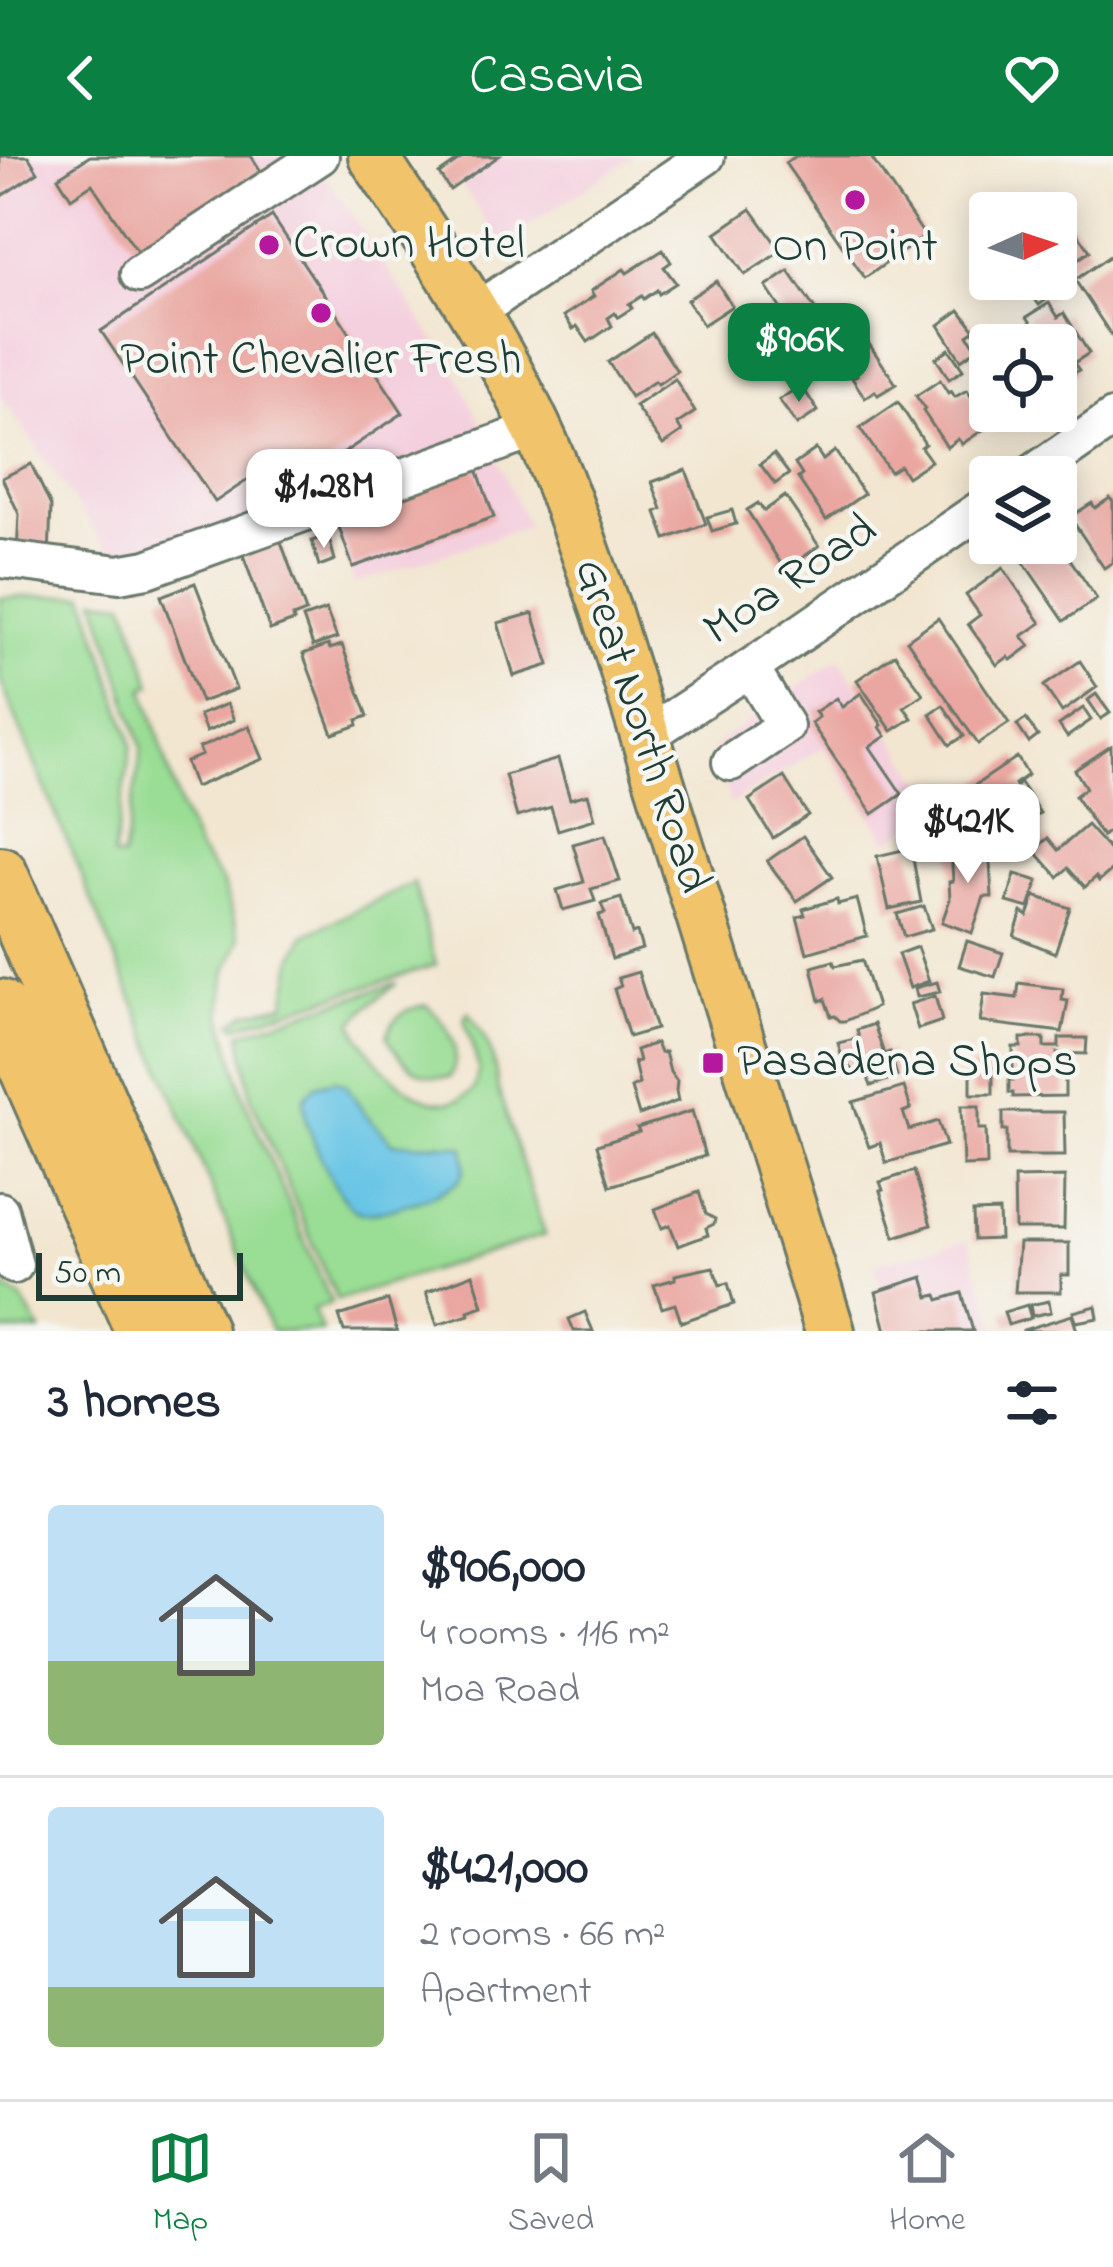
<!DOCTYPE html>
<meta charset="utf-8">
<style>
:root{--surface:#fff;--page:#f6f6f7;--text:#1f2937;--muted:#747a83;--line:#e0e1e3;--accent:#0b8043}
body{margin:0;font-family:"Indie Flower",sans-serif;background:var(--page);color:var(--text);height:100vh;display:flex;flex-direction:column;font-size:45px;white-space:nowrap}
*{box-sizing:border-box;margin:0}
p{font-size:39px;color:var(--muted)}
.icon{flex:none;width:66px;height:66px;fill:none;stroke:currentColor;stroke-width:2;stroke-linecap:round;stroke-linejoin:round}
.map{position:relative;height:1175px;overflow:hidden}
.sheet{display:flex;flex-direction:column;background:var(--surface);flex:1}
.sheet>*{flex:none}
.needle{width:78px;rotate:87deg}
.fabs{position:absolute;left:969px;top:36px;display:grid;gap:24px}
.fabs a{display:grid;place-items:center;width:108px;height:108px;border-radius:12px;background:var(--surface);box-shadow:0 6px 30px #0003;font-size:60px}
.scale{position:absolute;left:36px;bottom:30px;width:207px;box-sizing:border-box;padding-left:12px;border:6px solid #1f3d34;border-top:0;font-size:33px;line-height:42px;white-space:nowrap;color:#1f3d34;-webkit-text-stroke:9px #f6f6f2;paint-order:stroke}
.price{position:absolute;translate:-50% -102px;padding:0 27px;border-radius:24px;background:#fff;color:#222;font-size:39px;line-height:78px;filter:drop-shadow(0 3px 6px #0008)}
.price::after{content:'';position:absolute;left:50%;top:72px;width:36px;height:27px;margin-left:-18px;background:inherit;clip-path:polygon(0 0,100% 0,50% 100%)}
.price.selected{background:var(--accent);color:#fff}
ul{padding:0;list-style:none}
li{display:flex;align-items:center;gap:36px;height:300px;padding:0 48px}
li+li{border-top:3px solid var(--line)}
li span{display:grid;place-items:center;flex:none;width:336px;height:240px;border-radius:12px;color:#555}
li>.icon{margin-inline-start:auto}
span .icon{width:144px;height:144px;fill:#fffc;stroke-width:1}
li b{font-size:51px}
h2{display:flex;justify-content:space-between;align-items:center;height:144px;padding:0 48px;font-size:51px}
header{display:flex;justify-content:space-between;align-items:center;height:156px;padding:0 48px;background:var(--accent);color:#fff;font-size:54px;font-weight:600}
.dock{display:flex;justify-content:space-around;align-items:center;height:168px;border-top:3px solid var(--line);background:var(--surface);font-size:33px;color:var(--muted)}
.dock a{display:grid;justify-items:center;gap:6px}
.dock .selected{color:var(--accent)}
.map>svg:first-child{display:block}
.built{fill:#f4cfde}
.green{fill:#9add94;stroke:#5c8d64;stroke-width:3;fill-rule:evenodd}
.water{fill:#67c5e5;stroke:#43818c;stroke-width:3}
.building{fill:#eaa7a1}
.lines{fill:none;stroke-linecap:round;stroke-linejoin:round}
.minor-casing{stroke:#69786b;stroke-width:42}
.major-casing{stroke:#69786b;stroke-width:54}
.highway-casing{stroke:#69786b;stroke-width:60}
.minor{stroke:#fff;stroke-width:36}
.major{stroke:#f1c36a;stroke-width:48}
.highway{stroke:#f1c36a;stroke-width:54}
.poi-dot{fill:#b5179e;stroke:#f6f6f2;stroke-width:4.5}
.labels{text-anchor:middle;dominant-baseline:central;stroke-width:9;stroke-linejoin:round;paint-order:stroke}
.poi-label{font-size:48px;fill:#1f3d34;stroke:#f6f6f2;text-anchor:start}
.street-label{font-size:48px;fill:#1f3d34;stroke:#f6f6f2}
</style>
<header><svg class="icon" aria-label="back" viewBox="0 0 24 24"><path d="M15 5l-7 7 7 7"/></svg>Casavia<svg class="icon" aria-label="heart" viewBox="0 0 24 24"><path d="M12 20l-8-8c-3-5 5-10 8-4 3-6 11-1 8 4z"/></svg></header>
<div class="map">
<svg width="1113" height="1175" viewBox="0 0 1113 1175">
<rect width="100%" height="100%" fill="#f6f6f2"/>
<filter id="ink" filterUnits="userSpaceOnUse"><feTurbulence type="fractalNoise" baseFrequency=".00833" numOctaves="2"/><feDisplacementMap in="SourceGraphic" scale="24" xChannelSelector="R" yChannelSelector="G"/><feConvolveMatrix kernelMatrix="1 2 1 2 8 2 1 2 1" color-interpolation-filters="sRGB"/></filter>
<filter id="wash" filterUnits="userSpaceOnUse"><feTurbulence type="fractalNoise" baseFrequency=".004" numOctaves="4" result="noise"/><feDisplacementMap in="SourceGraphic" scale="48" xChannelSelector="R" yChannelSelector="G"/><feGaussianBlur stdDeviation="2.7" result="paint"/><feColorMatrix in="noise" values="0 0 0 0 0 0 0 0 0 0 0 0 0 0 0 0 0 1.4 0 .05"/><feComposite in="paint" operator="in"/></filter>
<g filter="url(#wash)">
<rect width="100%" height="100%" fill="#f2e6d0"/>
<g class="built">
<path d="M0,0H313L460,223L528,370L355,428L323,337L119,410L0,239Z"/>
<path d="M443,0H634L501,88Z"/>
<path d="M839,503L939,650L889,686L823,591L730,648L714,592L719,586Z"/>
<path d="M968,1084L998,1175H894L874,1108Z"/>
</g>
<g class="green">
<path d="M85,439L132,588L113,701L123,702L142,592L96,443L125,446L152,529L144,532L180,652L198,694L222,726L240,783L225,819L222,858L245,945L331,1147L313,1154L322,1175H271L0,524V442Z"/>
<path d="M414,727L436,809L237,870L233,867L246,857L285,848L294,800L305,779Z"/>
<path d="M397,827L367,851L353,867C367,898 408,948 447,946C458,946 465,940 474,934L479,912L464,863L468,856C488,884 495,900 498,934L545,1079L337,1144L251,942L241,877ZM347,930L364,957L393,987L415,989L442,987L457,1025L438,1034L306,967Z"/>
<path d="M427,849C448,868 464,895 450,921C419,925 402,906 387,881C393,859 406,853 427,849Z"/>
<path d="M0,1129L22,1143L41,1175H0Z"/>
</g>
<path class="water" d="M336,924L347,930L364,957L393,987C417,989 440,986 464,991C465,1004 468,1016 457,1026C443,1038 377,1061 359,1056C341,1052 314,988 308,969C305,961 305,951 304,942L316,929Z"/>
<g id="blocks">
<g class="building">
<path d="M0,0H28L38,16L0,41Z"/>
<path d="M90,0H251L261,15L138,97L92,28L71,42L58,21Z"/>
<path d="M465,0H499L450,34L439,18Z"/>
<path d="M796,0H870L925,80L865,122L785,7Z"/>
<path d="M1058,48L1090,95L1063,114L1056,103V57H1045Z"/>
<path d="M751,53L781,95L745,119L716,77Z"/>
<path d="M272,60L403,257L300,326L283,300L215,346L101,175Z"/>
<path d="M663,94L671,106L664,111L676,127L659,138L657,134L644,143L642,140L629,148L632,152L618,161L615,157L608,162L612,170L588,186L577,170L573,173L564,160L594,140L591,135L624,113L627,117Z"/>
<path d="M1110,100L1113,105V182L1075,124Z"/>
<path d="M789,115L827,171L804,187L766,131Z"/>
<path d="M1021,123H1047L1057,136L1039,149Z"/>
<path d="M716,125L732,150L703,169L687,144Z"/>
<path d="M1049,147L1058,161L1064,157L1089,197L1074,207L1079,214L1059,227L1056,223V189H1026L1023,184L1037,175L1027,161Z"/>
<path d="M960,154L975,174L968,179L977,193L961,204L939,169Z"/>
<path d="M652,177L677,215L658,228L655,225L631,241L608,206Z"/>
<path d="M867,185L896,228L878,239L875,235L865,242L852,222L857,219L844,200Z"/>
<path d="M990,190V227L973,201Z"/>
<path d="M949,193L963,214L949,223L936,202Z"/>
<path d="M675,223L695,256L677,268L682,276L663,289L635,250Z"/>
<path d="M940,224L948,237L951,235L955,241L967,234L990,269L962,288L958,283L947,291L923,255L925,253L916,240Z"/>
<path d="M801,229L818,255L797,269L779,244Z"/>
<path d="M898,246L925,288L921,291L931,305L907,321L900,310L890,316L860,272Z"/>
<path d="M816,293L823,304L835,295L864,338L826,364L798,322L802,319L795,308Z"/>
<path d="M774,298L789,318L775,328L760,308Z"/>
<path d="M31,308L51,350L49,400L17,398L19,358L2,322Z"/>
<path d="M476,310L494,361L353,411L335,360Z"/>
<path d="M686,314L706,368L666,383L656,356L662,353L652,326Z"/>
<path d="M785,340L819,390L785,414L747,354L758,347L764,355Z"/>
<path d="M1110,342L1113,346V406L1104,412L1070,361L1092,347L1095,352Z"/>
<path d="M732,354L736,368L712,375L707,361Z"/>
<path d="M328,379L335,404L319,410L312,385Z"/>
<path d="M280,383L306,456L293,461L294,465L270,474L241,393Z"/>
<path d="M1034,387H1059L1097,443L1064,465L1018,398Z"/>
<path d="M1003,412L1041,467L1022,480L1030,490L1011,504L1008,501L997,509L968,468L980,459L966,439Z"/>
<path d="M195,427L236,533L201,546L161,440Z"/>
<path d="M326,454L337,482L313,490L303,462Z"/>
<path d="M533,457L549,509L514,520L498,467Z"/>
<path d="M938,462L1009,567L978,588L907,484Z"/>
<path d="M328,489L330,493L342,489L368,560L357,564L358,569L333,578L303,498Z"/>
<path d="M895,498L923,538L904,551L912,562L892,575L857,524Z"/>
<path d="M1080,505L1097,531L1062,556L1044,530Z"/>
<path d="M861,537L882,569L880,571L886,580L870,591L902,638L873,658L811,567L819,561L815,556L836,542L842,551Z"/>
<path d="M1096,538L1110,557L1101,563L1088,544Z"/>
<path d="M227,548L234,564L206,576L199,559Z"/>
<path d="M943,549L964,580L950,589L930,558Z"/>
<path d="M1083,552L1091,564L1067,581L1059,569Z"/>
<path d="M1026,563L1038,580L1029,587L1017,569Z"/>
<path d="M249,570L263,603L195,631L186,606L202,599L199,592Z"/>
<path d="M1111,590L1113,672L1102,680L1075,640L1086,632L1075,614Z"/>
<path d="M1017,601L1028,619L1015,628L1016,630L1020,627L1040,657L1015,674L995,644L999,642L996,638L990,642L1003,661L984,674L964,647L975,639L971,632Z"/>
<path d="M558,603L570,643L588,638L595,663L558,674L551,651L517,661L505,619Z"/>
<path d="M784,621L808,659L773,682L749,644Z"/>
<path d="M1087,669L1113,698V713L1099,725L1096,721L1085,731L1068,712L1058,721L1034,694L1048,682L1058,694Z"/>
<path d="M605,679L620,725L591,733L595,745L563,754L557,734L584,726L573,688Z"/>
<path d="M803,680L832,721L797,745L767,705Z"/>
<path d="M989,690L992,741H984L972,777L942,766L950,743L949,726L953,725L951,692Z"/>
<path d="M911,692L921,746L889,753L877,700Z"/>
<path d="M1015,718L1038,725L1029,752L1007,746Z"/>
<path d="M1035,740L1070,752L1055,797L1014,780L1022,756L1028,760Z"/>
<path d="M621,742L632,778L637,776L642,793L612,803L599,759L605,757L601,748Z"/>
<path d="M837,743L838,748L857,743L867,780L807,797L797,761L805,759L803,753Z"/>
<path d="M924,750L932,773L904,781L897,758Z"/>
<path d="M967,785L1003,797L995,821L959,810Z"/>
<path d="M917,791L929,825L910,832L898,798Z"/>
<path d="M862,804L877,851L845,865H840L835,860L831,861L825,843L820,845L812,811L833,805L835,810Z"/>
<path d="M638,816L656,873L629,881L614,833L621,830L618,822Z"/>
<path d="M937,826L940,836L917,841L915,832Z"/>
<path d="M1019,827L1063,833L1062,844L1068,845L1062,876L980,866L984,838L1017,842Z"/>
<path d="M935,840L942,865L918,873L910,848Z"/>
<path d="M874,868L884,898L890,896L897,920L871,930L866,916L857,917L849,911L846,903L843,904L838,887L859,882L857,874Z"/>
<path d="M1021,882H1044V891H1059V882H1087L1086,898L1057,897L1058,905H1065V940L1013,941V937H1009V924H1013V891H1021Z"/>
<path d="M656,887L660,897L665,896L670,916L677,925L676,935L678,945L639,959L631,932L639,928L634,906L639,905L636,894Z"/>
<rect x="971" y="912" width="22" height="26"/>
<path d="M904,931L911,953L903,956L909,974L938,965L946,989L886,1007L880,987L869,991L853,946Z"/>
<path d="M961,950H979V973H986L987,1009L963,1010Z"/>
<path d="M692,955L705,1000L610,1030L597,989L639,976L637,972Z"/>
<path d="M1003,956H1064L1065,1000H1007V974H1003Z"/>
<path d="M914,1015L931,1069L895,1081L880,1035L883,1034L880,1026Z"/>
<path d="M1065,1021L1064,1073H1015L1014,1022Z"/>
<path d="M699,1036L706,1058L715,1063L714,1068L706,1072L708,1079L678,1090L670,1069L662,1072L655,1053Z"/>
<path d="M999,1055L1000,1083L974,1084L973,1056Z"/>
<path d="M1019,1087H1069V1119H1061V1136H1015Z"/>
<path d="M713,1111L720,1129L728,1127L734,1148L681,1166L675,1148L662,1152L654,1129L675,1123V1119Z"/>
<path d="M473,1118L483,1150L468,1155L469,1159L437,1169L426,1136Z"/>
<path d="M923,1121L929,1141L937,1139L939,1144L962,1137L973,1175H886L876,1136Z"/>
<path d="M388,1144L397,1175H344L339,1160Z"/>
<path d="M1049,1145L1051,1156L1032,1160L1030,1149Z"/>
<path d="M1027,1149L1031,1162L1008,1169L1004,1156Z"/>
<path d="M1096,1150L1098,1162L1076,1166L1073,1156Z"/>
<path d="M585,1156L593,1175H574L569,1163Z"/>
<path d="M1072,1159L1077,1175H1023V1174Z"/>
</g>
</g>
</g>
<g filter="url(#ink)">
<use href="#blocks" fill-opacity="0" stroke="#69786b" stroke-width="3"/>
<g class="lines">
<defs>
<g id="minor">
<path d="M139,118L320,0"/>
<path d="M474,157L706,0"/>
<path d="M1028,321L1113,262"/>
<path d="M0,403L119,418L147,413L537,273"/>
<path d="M646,580L750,512L990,347"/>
<path d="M731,606L785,570L750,512"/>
<path d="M0,1055L14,1109"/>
</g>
<path id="major" d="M373,0C431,88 491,175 536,271C564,330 584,393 606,454L830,1175"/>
<g id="highway">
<path d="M0,718L199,1175"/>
<path d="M0,851L143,1175"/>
</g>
</defs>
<use href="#minor" class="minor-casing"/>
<use href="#major" class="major-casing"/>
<use href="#highway" class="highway-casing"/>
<use href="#minor" class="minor"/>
<use href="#major" class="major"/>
<use href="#highway" class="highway"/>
</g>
</g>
<g class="poi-dot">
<circle cx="855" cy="44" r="12"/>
<circle cx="269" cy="89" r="12"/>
<circle cx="321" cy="157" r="12"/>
<rect x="701" y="895" width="24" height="24" rx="6"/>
</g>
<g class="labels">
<g class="poi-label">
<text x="293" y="89">Crown Hotel</text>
<text x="855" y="92" text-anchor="middle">On Point</text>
<text x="321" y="205" text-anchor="middle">Point Chevalier Fresh</text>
<text x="737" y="907">Pasadena Shops</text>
</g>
<g class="street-label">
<text transform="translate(791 425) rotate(-34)">Moa Road</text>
<text transform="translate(641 570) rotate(72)">Great North Road</text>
</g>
</g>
</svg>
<div class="fabs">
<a><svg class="needle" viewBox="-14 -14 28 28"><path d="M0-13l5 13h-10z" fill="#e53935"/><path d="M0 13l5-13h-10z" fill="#747a83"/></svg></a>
<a><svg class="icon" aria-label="locate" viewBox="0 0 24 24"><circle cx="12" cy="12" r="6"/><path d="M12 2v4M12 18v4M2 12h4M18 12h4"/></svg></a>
<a><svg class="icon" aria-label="layers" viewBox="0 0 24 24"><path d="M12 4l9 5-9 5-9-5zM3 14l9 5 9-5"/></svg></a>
</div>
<div class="scale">50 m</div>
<b class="price selected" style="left:799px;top:249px">$906K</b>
<b class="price" style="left:324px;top:395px">$1.28M</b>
<b class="price" style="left:968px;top:730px">$421K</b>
</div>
<section class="sheet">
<h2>3 homes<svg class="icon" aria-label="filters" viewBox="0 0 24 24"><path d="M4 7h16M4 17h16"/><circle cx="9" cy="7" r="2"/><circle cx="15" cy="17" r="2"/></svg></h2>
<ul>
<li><span style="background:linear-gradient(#bfe0f5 65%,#8fb573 0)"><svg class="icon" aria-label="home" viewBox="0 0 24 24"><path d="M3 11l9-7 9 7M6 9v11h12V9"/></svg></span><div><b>$906,000</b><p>4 rooms · 116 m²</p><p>Moa Road</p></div></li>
<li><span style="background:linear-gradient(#bfe0f5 75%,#8fb573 0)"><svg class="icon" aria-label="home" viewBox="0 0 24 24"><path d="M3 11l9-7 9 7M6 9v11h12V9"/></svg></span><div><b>$421,000</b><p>2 rooms · 66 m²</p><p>Apartment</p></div></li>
</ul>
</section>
<nav class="dock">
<a class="selected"><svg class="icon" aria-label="map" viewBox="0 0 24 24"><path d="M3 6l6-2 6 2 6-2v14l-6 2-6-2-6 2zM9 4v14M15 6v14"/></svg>Map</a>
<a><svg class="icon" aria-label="saved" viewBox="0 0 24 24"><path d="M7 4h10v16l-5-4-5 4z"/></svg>Saved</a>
<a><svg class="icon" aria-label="home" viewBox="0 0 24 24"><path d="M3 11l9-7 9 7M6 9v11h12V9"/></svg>Home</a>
</nav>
